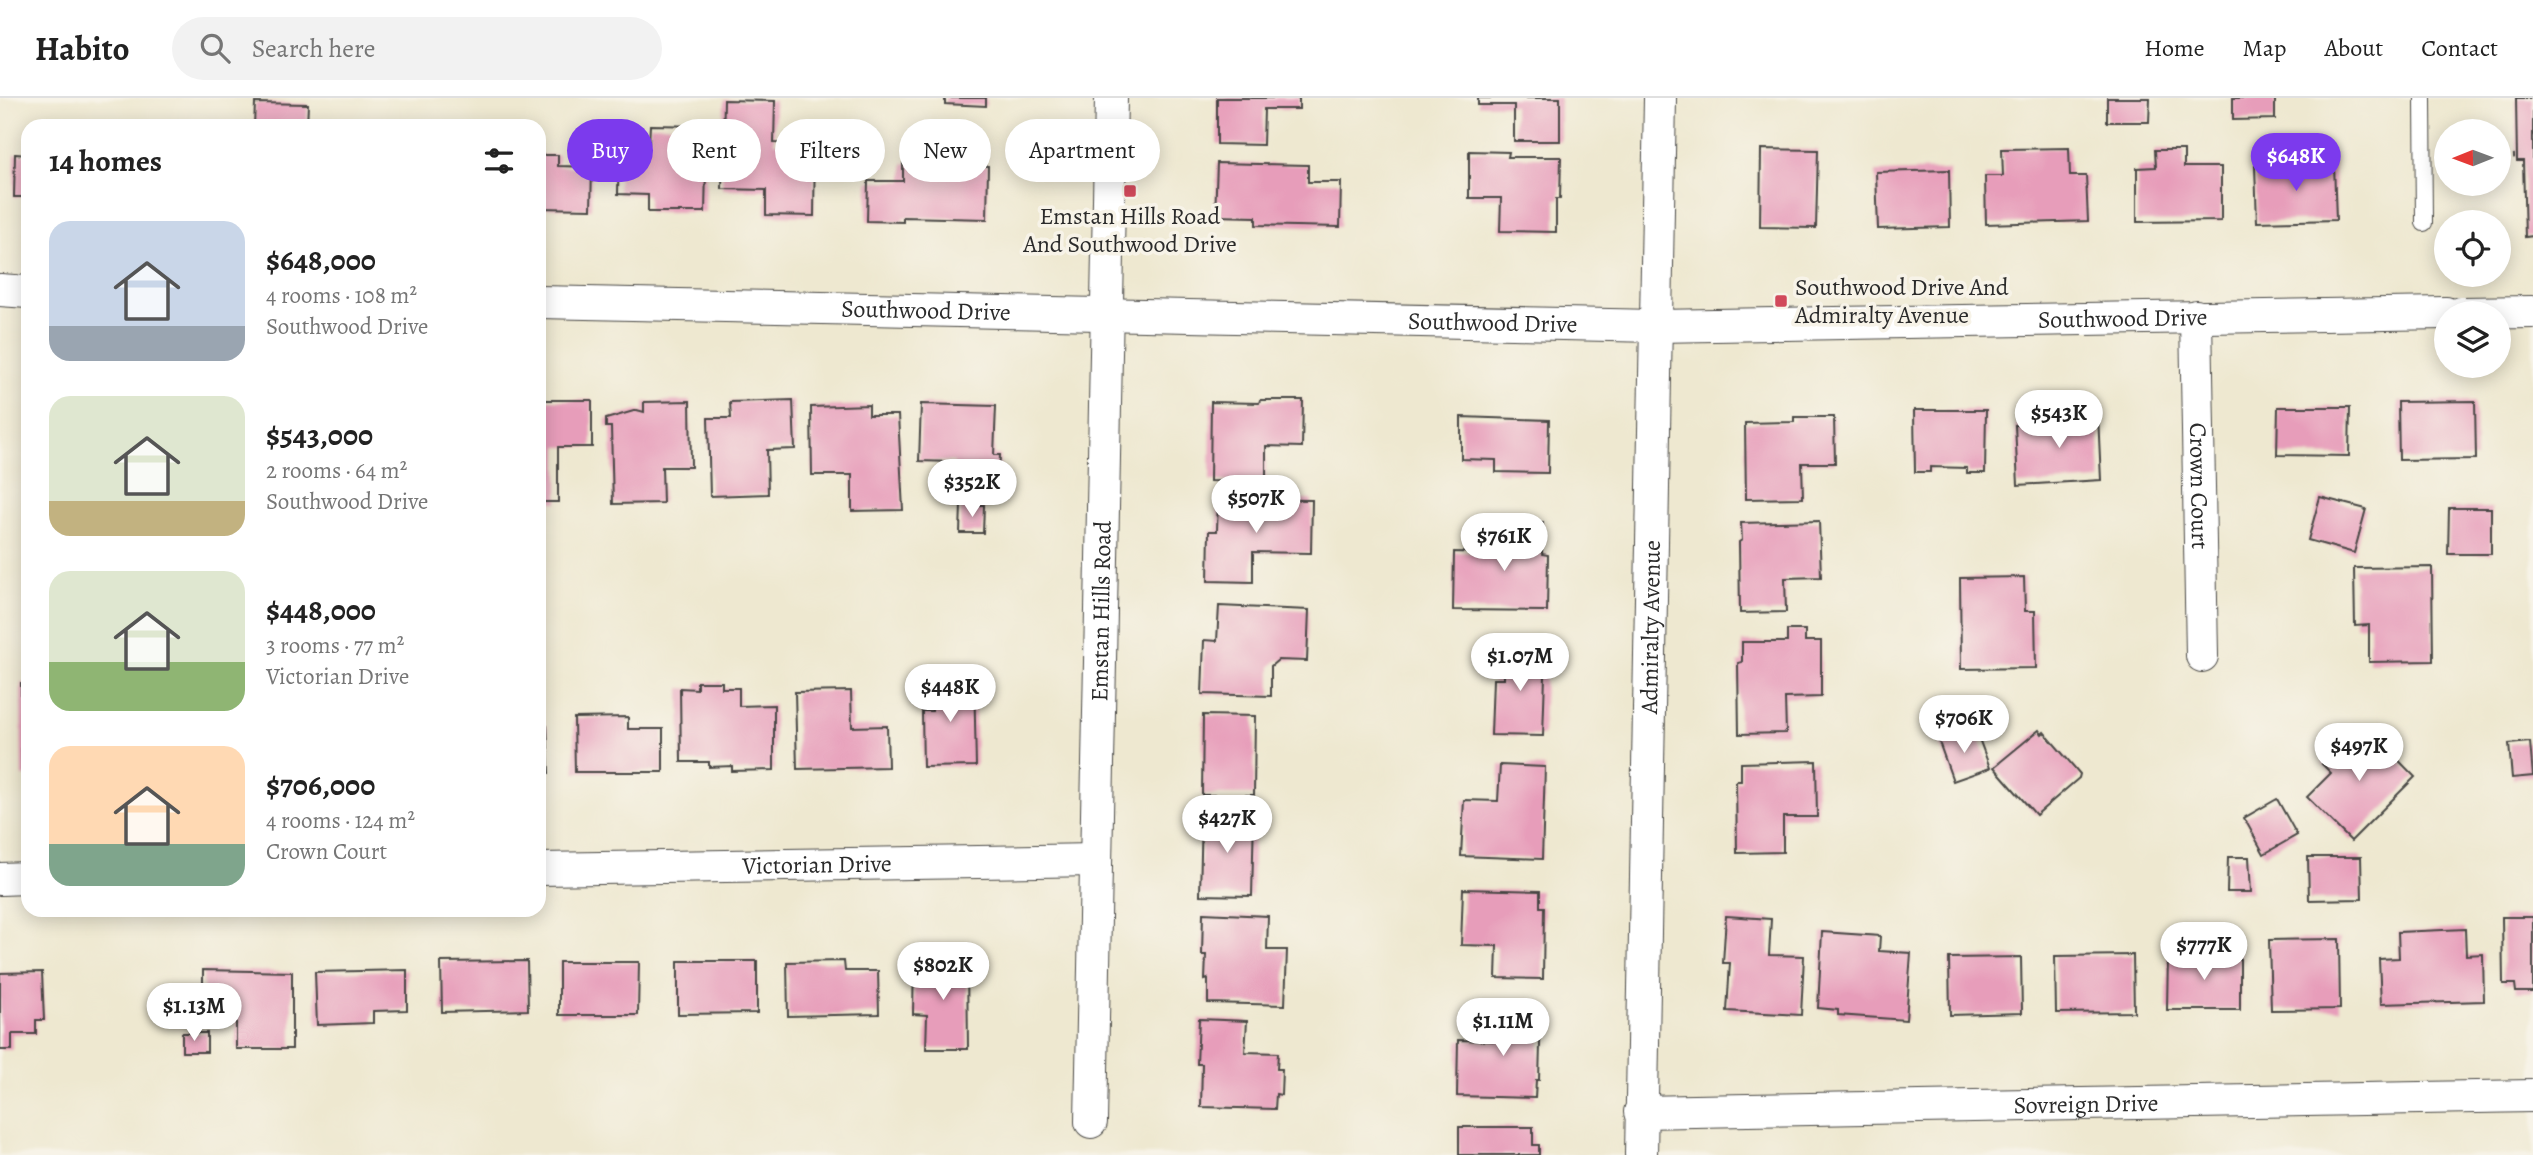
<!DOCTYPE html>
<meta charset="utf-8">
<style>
:root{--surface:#fff;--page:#f2f2f2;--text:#222;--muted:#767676;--line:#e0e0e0;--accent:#7c3aed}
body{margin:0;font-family:Alegreya,serif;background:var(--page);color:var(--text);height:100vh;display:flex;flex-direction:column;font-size:26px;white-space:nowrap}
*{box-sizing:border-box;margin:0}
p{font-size:23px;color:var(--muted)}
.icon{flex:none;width:38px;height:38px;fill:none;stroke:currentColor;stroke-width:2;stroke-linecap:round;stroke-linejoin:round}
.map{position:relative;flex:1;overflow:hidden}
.details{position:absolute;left:21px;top:21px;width:525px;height:798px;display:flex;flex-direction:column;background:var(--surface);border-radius:21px;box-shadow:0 4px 18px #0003}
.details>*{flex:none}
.top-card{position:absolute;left:567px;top:21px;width:665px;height:63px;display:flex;gap:14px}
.needle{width:46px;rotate:269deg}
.tools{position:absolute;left:2434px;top:21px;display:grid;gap:14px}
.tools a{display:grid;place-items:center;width:77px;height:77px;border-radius:50%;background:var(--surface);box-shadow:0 4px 18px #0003;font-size:35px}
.price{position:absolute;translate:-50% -60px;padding:0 16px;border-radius:24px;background:#fff;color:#222;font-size:23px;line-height:46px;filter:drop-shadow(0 2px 4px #0008)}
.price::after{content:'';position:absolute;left:50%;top:42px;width:21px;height:16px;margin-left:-10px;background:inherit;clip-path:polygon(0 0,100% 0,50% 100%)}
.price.active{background:var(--accent);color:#fff}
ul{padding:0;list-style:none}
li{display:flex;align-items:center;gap:21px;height:175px;padding:0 28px}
li span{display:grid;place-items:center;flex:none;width:196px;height:140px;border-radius:21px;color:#555}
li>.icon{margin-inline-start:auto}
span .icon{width:84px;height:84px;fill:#fffc;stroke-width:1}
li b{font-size:30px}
h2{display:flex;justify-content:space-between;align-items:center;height:84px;padding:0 28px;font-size:30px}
.tag{padding:0 24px;border-radius:32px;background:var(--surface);box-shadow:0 4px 18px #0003;font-size:24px;line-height:63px}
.tag.active{background:var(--accent);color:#fff}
header{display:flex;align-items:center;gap:42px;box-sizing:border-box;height:98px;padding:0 35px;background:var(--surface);border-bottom:2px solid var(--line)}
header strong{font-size:33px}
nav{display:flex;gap:38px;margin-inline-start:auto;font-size:24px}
.search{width:490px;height:63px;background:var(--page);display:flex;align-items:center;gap:18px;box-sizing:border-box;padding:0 24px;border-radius:38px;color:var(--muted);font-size:26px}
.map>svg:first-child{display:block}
.building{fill:#e79dba}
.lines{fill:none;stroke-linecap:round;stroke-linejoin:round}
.service-casing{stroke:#484744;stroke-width:18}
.minor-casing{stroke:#484744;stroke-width:34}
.path{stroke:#484744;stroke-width:4.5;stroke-dasharray:2 5;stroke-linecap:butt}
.service{stroke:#fff;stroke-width:16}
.minor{stroke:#fff;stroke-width:32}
.poi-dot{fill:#d1495b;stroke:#f7f3e8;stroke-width:2.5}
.labels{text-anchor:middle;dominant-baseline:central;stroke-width:7;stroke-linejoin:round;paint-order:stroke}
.poi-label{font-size:24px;fill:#2b2b2b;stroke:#f7f3e8}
.street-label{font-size:24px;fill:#2b2b2b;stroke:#f7f3e8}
</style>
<header>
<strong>Habito</strong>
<div class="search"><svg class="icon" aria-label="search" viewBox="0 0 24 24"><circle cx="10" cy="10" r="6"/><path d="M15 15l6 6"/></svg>Search here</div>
<nav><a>Home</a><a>Map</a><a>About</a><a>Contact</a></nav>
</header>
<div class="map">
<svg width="2533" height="1057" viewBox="0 0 2533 1057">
<rect width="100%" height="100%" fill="#f7f3e8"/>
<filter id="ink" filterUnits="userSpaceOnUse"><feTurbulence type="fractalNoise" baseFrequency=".0143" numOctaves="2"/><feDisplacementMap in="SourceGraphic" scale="14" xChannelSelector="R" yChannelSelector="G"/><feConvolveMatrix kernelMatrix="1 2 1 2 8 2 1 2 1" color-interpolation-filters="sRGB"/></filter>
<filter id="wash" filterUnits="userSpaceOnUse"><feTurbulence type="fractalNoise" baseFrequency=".00686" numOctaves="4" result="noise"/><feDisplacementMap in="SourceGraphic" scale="28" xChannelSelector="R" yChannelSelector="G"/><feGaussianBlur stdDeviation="1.57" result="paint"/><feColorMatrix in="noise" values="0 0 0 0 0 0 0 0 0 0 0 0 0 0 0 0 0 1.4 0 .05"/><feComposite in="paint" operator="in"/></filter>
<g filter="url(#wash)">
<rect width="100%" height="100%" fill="#eee8d0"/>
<g id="blocks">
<g class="building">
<path d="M945,0H986V8L945,6Z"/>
<path d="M1217,0H1299V11H1264L1263,47L1217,46Z"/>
<path d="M1478,0H1560V43H1514V7H1478Z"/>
<path d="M2107,0H2150L2149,24H2107Z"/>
<path d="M2233,0H2275V21L2233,22Z"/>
<path d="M2516,0H2533V138L2525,139L2523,63H2517Z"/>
<path d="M724,2L775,3L774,45L815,46L814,118L766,117V92L722,91Z"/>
<path d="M255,5L308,6L307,28H254Z"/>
<path d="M650,27L707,28L705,114H648V97L618,96L619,46H649Z"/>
<path d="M2069,50L2070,78H2086L2088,123L1986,126L1985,78H2003L2002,51Z"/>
<path d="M1761,51L1818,52L1816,130L1760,129Z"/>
<path d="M2155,52H2184V69H2221V123L2137,124V70L2156,69Z"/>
<path d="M1469,53L1509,54L1508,59H1561L1560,101H1556V134L1500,133L1501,100H1469Z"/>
<path d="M15,56L28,57V99H14Z"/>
<path d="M539,57H558V68L592,69L591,111L539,110Z"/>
<path d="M903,65L988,68L987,121L903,119V124L867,123L868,83H903Z"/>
<path d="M1217,65L1308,67V84H1341L1340,129L1256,127V119L1215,118Z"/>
<path d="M2334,66L2336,122L2257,124L2255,68Z"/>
<path d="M1949,72L1950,129L1878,131L1876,74Z"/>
<path d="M539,302H592V349H558V404H539Z"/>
<path d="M793,302L795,351L767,352L768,396L710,398L708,320H731L730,304Z"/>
<path d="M1260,302H1303L1302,349L1266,348V384L1210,383L1211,304L1259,305Z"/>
<path d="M690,303L691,369H662L663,405L613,406L611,329H606V321L637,312L644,314V304Z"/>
<path d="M2475,303L2476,361L2399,362L2398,304Z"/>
<path d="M921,306L996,308L994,357H1000L998,398L952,397L954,364L919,363Z"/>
<path d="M869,307V317H898L903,412L852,413V377H812L811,309Z"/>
<path d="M2278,309H2350L2349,358L2277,357Z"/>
<path d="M1914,312H1986L1985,375H1967V370L1930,369V374H1915Z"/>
<path d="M2080,315V319L2098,317L2101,382L2018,387L2015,327L2045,326V316Z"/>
<path d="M1461,319L1549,322L1548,375L1496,374V362L1461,361Z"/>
<path d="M1794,319H1834L1835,365H1802L1803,400L1746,401L1745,325L1794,324Z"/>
<path d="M2320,399L2366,411L2354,455L2308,442Z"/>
<path d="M1218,401L1312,402L1311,455L1253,454V484L1208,483L1209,433H1217Z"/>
<path d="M961,407H984L983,435H960Z"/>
<path d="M2449,410H2491V456H2448Z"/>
<path d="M1819,423L1821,479L1785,480L1786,514L1740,515L1739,444L1742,442L1741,425Z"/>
<path d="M1495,425H1543L1542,456L1548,457L1547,513L1453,512L1454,454L1495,455Z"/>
<path d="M2432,469L2433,563L2369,564V527L2355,528L2354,470Z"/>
<path d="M2024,479L2025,513H2035L2036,570L1961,571L1960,480Z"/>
<path d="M1219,508L1309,512L1307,563L1278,562L1271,568V598L1202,596L1204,542L1217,543Z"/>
<path d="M1787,532H1805V543H1821V599L1785,600L1786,635L1739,636L1738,565L1742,564V544H1787Z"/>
<path d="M1504,547L1546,548L1543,638L1491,637L1493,581H1504Z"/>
<path d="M974,578L976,668L923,669L922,613H932V579Z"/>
<path d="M697,584H722V590H739V608L774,607V672L732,673V668L709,669V664H681L680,590L697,591Z"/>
<path d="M21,585H28V678L22,679Z"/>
<path d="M851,593L852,629L887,628L888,669L797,671L795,594Z"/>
<path d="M1203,617L1255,618L1254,697H1202Z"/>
<path d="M628,619V631H663V674H575L574,620Z"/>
<path d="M2363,626L2415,679L2351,743L2307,699L2331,675L2322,666Z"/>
<path d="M539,628H547L549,675H539Z"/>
<path d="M1975,630L1990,670L1953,683L1939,644Z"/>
<path d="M2039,632L2042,636L2044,634L2080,676L2079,680L2036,717L1994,669Z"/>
<path d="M2530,644L2533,678L2512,680L2509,646Z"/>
<path d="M1816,663L1817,719H1783V754L1737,755L1736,683H1741V665Z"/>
<path d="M1500,667L1545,669L1542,761L1461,758L1464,702L1498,703Z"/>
<path d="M2277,701L2297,737L2264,756L2244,720Z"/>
<path d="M1202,716L1254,717L1252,798L1200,797Z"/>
<path d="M2228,759H2249L2251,794H2227Z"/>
<path d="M2308,759H2361L2362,801L2309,802Z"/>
<path d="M1463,791L1540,793V809H1544L1543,881L1496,880L1497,848L1461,847Z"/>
<path d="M1203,815L1268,818L1267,852H1287L1285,907L1208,905V881L1205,882L1206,857H1202Z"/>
<path d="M1726,818L1771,821L1769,857L1804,858L1801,917L1727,913L1730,865H1723Z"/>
<path d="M2502,819H2533V894H2516L2515,886H2503Z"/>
<path d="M2465,831L2466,857L2483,856L2484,903L2381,906L2379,861L2399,860L2398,834Z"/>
<path d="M1822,834L1880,838L1879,853L1911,855L1906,922L1838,917V912L1818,910Z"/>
<path d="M2339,841L2340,911L2271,912L2269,842Z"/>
<path d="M2240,855V912H2167L2168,856Z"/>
<path d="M2133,857L2134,914L2056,915L2055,858Z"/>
<path d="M2021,859L2022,915L1950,917L1949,860Z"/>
<path d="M914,862L967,863L968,951H926L927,917L913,916Z"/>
<path d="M527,863L528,912L442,914L441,864Z"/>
<path d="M678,863H757V915L678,916Z"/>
<path d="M844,863L845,873H878L879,916L788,918L787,864Z"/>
<path d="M559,864H639L638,917H559Z"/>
<path d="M203,872L292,874V951H236V920H203Z"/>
<path d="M407,872V912L373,913V925L317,927L315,874Z"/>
<path d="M42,874L44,922H36V936H12V952H0V875Z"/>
<path d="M1495,910L1541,911L1539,982H1536L1535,1000L1457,998L1458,942L1495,943Z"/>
<path d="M1199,921L1247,923L1245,954L1278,955L1277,971H1282L1281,997L1276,996L1275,1011L1201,1009L1202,966H1197Z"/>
<rect x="182" y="935" width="25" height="19"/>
<path d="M1459,1029H1533V1047H1539V1057H1459Z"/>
</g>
</g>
</g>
<g filter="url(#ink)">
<use href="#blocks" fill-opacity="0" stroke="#484744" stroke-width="2"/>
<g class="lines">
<defs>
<path id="service" d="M2423,0L2424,125"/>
<g id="minor">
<path d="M0,192L28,194"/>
<path id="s1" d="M539,204L1656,228L2446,215"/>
<path d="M2460,215L2533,214"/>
<path id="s2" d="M2196,218L2202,558"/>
<path id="s3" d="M539,771L1096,762"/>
<path d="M0,781L28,780"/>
<path id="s4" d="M1640,1014L2533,998"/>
<path id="s5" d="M1091,1024L1111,0"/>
<path id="s6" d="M1641,1057L1660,0"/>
</g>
</defs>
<use href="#service" class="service-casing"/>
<use href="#minor" class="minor-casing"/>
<path class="path" d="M2499,59L2517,58"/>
<use href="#service" class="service"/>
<use href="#minor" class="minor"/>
</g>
</g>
<g class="poi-dot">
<rect x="1123" y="86" width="14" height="14" rx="3.5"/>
<rect x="1774" y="196" width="14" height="14" rx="3.5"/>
</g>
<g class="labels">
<g class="poi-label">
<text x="1130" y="118">Emstan Hills Road<tspan x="1130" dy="28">And Southwood Drive</tspan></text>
<text x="1795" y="189" text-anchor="start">Southwood Drive And<tspan x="1795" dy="28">Admiralty Avenue</tspan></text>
</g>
<g class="street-label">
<text stroke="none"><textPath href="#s1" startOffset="387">Southwood Drive</textPath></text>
<text stroke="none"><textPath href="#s1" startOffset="1584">Southwood Drive</textPath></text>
<text stroke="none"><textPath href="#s1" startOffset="954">Southwood Drive</textPath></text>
<text stroke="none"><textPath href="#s2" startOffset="170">Crown Court</textPath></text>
<text stroke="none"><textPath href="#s5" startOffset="511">Emstan Hills Road</textPath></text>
<text stroke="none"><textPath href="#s6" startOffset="528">Admiralty Avenue</textPath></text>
<text stroke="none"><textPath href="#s3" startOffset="278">Victorian Drive</textPath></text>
<text stroke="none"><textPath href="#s4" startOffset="446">Sovreign Drive</textPath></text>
</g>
</g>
</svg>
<div class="tools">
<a><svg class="needle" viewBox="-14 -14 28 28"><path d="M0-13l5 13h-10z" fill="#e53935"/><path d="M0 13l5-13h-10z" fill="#767676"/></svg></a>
<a><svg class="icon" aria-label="locate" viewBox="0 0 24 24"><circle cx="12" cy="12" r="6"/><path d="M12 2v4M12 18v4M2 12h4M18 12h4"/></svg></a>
<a><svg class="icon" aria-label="layers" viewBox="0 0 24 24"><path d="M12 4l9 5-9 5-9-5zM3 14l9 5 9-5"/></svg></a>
</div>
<b class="price active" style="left:2296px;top:95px">$648K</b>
<b class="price" style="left:2059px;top:352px">$543K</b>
<b class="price" style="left:972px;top:421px">$352K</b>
<b class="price" style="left:1256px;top:437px">$507K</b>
<b class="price" style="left:1504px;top:475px">$761K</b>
<b class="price" style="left:1520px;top:595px">$1.07M</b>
<b class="price" style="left:950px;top:626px">$448K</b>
<b class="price" style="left:1964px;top:657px">$706K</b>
<b class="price" style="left:2359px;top:685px">$497K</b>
<b class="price" style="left:1227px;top:757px">$427K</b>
<b class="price" style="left:2204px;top:884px">$777K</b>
<b class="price" style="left:943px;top:904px">$802K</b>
<b class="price" style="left:194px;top:945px">$1.13M</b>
<b class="price" style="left:1503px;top:960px">$1.11M</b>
<div class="top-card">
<a class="tag active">Buy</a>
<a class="tag">Rent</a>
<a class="tag">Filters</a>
<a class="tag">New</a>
<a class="tag">Apartment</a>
</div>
<section class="details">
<h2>14 homes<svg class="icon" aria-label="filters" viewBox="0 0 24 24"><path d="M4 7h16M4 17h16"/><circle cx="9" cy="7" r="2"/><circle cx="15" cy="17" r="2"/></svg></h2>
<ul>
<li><span style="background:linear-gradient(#c9d6e8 75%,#9aa5b1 0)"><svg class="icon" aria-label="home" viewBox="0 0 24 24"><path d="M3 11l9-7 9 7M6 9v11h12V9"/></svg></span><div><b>$648,000</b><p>4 rooms · 108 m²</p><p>Southwood Drive</p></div></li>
<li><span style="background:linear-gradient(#dfe7d0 75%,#c2b280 0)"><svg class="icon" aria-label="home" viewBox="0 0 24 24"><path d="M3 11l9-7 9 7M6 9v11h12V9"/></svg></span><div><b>$543,000</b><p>2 rooms · 64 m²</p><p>Southwood Drive</p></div></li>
<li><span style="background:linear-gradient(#dfe7d0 65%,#8fb573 0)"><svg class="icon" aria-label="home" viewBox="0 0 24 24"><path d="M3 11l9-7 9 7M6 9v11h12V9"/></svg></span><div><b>$448,000</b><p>3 rooms · 77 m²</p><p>Victorian Drive</p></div></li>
<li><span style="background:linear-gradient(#ffd9b3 70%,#7fa58c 0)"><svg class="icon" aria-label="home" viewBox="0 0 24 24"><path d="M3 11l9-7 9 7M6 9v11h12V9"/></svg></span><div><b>$706,000</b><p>4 rooms · 124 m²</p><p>Crown Court</p></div></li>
</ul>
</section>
</div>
